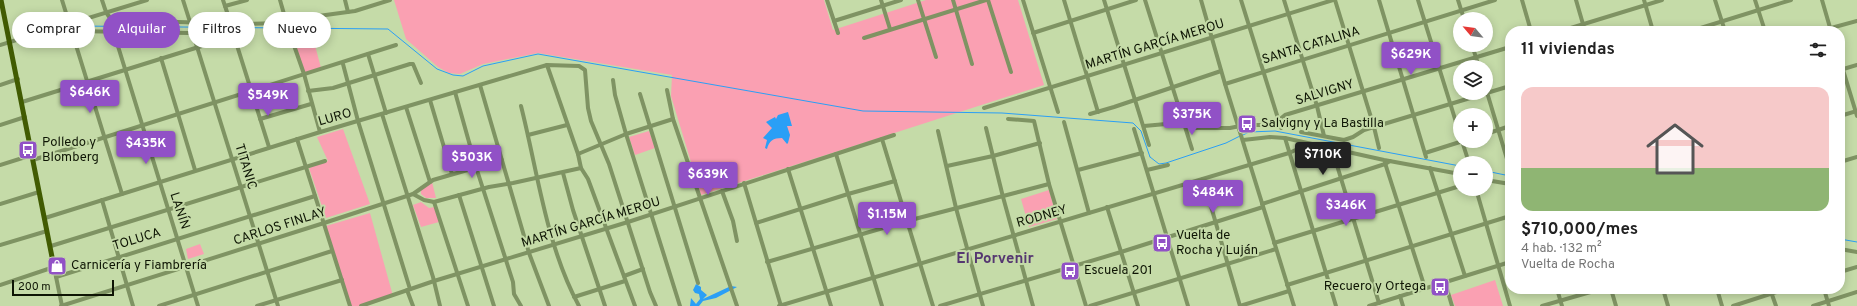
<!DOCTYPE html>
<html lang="es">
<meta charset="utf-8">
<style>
:root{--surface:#fff;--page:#f2f2f2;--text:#222;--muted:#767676;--accent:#9151c6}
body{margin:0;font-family:Overpass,sans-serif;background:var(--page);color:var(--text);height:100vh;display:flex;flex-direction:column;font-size:15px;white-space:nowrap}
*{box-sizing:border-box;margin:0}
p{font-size:13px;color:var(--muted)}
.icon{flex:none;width:22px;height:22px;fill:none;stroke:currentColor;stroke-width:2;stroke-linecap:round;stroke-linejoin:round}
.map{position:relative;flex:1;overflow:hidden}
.drawer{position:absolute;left:1505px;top:26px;width:340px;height:268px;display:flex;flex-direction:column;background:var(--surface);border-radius:16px;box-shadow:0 2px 10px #0003}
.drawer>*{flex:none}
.guide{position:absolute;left:12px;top:12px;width:380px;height:36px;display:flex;gap:8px}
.needle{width:26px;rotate:299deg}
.buttons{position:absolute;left:1453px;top:12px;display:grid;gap:8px}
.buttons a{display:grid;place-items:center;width:40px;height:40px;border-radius:50%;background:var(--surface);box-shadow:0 2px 10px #0003;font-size:20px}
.scale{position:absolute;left:12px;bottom:10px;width:102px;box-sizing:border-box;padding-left:4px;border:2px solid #0e1504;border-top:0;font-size:11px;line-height:14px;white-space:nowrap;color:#0e1504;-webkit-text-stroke:3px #c5dba8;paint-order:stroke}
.price{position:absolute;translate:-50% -34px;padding:0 9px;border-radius:4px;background:var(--accent);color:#fff;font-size:13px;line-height:26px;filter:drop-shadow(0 1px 2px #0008)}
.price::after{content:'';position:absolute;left:50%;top:24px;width:12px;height:9px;margin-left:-6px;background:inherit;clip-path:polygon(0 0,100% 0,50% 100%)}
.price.on{background:#222;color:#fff}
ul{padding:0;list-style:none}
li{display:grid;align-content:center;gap:8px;height:212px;padding:0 16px}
li span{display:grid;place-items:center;height:124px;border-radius:12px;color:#555}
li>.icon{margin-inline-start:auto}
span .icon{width:72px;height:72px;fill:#fffc;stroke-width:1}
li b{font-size:17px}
h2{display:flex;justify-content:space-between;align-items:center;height:48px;padding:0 16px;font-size:17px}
.chip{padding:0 14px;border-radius:18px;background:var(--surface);box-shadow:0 2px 10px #0003;font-size:14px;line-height:36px}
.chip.on{background:var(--accent);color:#fff}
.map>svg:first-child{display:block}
.green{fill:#faa0b2}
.water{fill:#2a9ff6}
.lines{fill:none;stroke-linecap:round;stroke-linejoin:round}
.stream{stroke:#2a9ff6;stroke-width:1}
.minor{stroke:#7f9363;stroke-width:4}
.major{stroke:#415b02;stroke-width:5}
.labels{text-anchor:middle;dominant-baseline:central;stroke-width:4;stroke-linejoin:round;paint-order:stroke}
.street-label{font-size:13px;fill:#0e1504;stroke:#c5dba8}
.poi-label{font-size:13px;fill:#0e1504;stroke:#c5dba8;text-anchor:start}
.quarter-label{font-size:15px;font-weight:bold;fill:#553771;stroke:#c5dba8}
</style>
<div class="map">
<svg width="1857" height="306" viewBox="0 0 1857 306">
<rect width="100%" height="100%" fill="#c5dba8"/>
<g class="green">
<path d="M394,0H824L833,30L926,0H1018L1044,85L701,195L671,96L672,75L538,53L483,64L460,74L449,73L438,67L406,39Z"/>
<path d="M292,34H312L321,68L305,73Z"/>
<path d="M343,129L370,204L326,218L309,168L328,161L317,137Z"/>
<path d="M649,131L655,148L635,155L629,137Z"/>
<path d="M432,182L436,198H426L421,194V190Z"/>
<path d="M1049,190L1057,219L1029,227L1021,199Z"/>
<path d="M421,202L429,208L435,207L439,222L421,227L413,205Z"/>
<path d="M370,213L393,296L361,306H350L326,226Z"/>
<path d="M200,244L204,254L188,259L186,249Z"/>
<path d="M1495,280L1503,306H1455L1451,295Z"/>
</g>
<g class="water">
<path d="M788,112L792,126H787L790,135L788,143L787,144L782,138C773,138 769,141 767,149L765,148L767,140L763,138L772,128L766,122L775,117L776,119L778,115Z"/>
<path d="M696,284L701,287V290L707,295L703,299L731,286L737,287L716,298L703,301L699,306H690L691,298L696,304L700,299L699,294L695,293L693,290Z"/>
</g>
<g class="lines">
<g class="stream">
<path d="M77,26L388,29L437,69L453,75L463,76L483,66L538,54L863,111L1002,113L1133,123L1141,131L1150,157"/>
<path d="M1243,135L1249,132L1275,131L1460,166"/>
<path d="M1150,157L1159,164L1166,163L1226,143L1240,136"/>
<path d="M1486,171L1510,176"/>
<path d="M1840,239L1857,242"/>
</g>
<g class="minor">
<path d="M62,0L122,194"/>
<path d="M102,0C105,8 106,18 115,20L242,24L281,23L289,20L355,11L390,0"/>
<path d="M183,0L190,22"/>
<path d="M223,0L231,24"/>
<path d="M280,0L286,21"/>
<path d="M345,0L348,12"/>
<path d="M827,0L838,33"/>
<path d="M881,0L890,29"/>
<path d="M918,0L936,57"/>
<path d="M953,0L972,64"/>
<path d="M988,0L1011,72"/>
<path d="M1023,0L1058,112"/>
<path d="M1064,0L1098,112"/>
<path d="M1104,0L1149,145"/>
<path d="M1145,0L1192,149"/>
<path d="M1201,0L1225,84L1294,306"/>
<path d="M1241,0L1281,128"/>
<path d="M1284,0L1317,106L1324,136"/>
<path d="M1335,0L1374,127L1379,148"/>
<path d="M1379,0L1426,157"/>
<path d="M1418,0L1460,135"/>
<path d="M1458,0L1464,19"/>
<path d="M1522,0L1531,31"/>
<path d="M1576,0L1585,31"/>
<path d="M1644,0L1653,31"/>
<path d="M1715,0L1725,31"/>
<path d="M1755,0L1765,31"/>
<path d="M1822,0L1831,31"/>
<path d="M225,6L247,0"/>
<path d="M834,21L901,0"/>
<path d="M113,30L198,306"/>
<path d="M73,31L189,33L193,34L278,306"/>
<path d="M1561,31L1662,0"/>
<path d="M1691,31L1791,0"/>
<path d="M1820,31L1857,21"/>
<path d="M1033,33L1136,0"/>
<path d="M290,34L304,74L320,132"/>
<path d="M864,38L986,0"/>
<path d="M0,45L147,0"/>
<path d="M1472,45L1479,67"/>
<path d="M368,54L386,113"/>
<path d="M161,58L195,170"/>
<path d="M1840,60L1857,116"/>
<path d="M343,64L358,121L410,289"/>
<path d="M1840,70L1857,65"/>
<path d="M613,80L615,95L626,134L680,306"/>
<path d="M1225,84L1495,0"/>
<path d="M0,85L18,79"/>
<path d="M480,85L529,253L549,306"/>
<path d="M1486,89L1510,169"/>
<path d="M667,90L673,119L737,306"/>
<path d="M308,91L333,88L410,64H413L421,83"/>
<path d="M455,92L476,167L513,282L514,294L521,306"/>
<path d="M640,94L698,283"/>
<path d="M430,100L452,174"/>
<path d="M22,102L234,36L269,147"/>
<path d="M521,106C538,173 546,245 579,306"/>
<path d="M406,107L430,182"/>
<path d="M984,108L1333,0"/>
<path d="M382,114L433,277L440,306"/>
<path d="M1090,114L1114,107L1221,71"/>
<path d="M1840,116L1857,111"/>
<path d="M260,119L311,104"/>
<path d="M1008,119L1034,121L1049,184L1086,306"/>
<path d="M1064,122L1089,213"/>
<path d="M0,125L25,117"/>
<path d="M1144,126L1177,123L1192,128H1230L1245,125H1273L1285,115L1510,47"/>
<path d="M986,128L1003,197L1033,306"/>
<path d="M1134,129L1188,306"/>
<path d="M938,131L956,208L983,306"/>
<path d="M1301,132L1344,140L1353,137L1364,130L1510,86"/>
<path d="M1486,134L1510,126"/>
<path d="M528,135L567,125"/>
<path d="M1285,138L1336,306"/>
<path d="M297,139L350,306"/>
<path d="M882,139L933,306"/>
<path d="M1243,140L1270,137L1285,138L1384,160L1460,174"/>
<path d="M1462,141L1469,163"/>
<path d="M1332,149L1379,303"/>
<path d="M1425,153L1463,141"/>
<path d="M578,154L626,134L673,119"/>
<path d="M836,154L882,306"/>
<path d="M33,160L396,45"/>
<path d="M1840,162L1857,157"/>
<path d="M1385,163L1425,288"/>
<path d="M0,165L32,155"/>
<path d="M947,166L993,156L1040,143"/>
<path d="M581,168L588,179L635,306"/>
<path d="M1430,168L1465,276"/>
<path d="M788,169L831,306"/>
<path d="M1078,170L1142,153"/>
<path d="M1147,170L1168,165"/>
<path d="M563,173L573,210L605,306"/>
<path d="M1203,179L1240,306"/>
<path d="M1486,180L1510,184"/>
<path d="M744,183L781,306"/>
<path d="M1476,189L1510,306"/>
<path d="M722,191L733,221L737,241"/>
<path d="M413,194L424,200L434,202L489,187L513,183L581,168L578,154L547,65"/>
<path d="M459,195L494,306"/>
<path d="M102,200L133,306"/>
<path d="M434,202L468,306"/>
<path d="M0,204L39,192"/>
<path d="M1262,204L1385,164L1390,161"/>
<path d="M1107,207L1138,306"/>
<path d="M45,218L317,133L547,65L579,66L585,70L588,108L591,121L609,164L650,292L656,306"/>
<path d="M756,223L848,194L895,181"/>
<path d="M1274,243L1460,186"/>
<path d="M0,245L47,231"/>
<path d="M51,246L325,161"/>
<path d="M1840,249L1857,252"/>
<path d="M767,262L907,221L1049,184"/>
<path d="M1840,272L1857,267"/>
<path d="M624,276L643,269"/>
<path d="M56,277L315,196"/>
<path d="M1445,282L1452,306"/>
<path d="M0,285L54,267L62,306"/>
<path d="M1287,285L1510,216"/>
<path d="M1557,289L1562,306"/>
<path d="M1611,289L1616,306"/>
<path d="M1663,289L1668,306"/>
<path d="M1717,289L1722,306"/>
<path d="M1770,289L1776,306"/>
<path d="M1824,289L1829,306"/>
<path d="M407,290L413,306"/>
<path d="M1400,296L1403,306"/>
<path d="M574,297L625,281"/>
<path d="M61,306L324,223L413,194L433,180L502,160"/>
<path d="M159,306L332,251"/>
<path d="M257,306L342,280"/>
<path d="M361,306L434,281L628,222L894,135"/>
<path d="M779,306L1289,153L1309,144"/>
<path d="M940,306L1121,252L1263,207"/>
<path d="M1090,306L1276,249"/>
<path d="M1240,306L1289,291"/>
<path d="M1369,306L1510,262"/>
<path d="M1542,306L1601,289"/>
<path d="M1733,306L1786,289"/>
<path d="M1813,306L1857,292"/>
</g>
<path class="major" d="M1,0L54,267"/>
</g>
<defs>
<symbol id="bus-square" viewBox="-11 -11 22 22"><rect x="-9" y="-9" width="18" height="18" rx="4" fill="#9151c6" stroke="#c5dba8"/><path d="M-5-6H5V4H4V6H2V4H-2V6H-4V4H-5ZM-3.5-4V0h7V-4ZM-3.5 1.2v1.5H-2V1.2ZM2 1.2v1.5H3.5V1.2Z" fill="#fff"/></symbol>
<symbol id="shop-square" viewBox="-11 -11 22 22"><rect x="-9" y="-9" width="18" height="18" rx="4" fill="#9151c6" stroke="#c5dba8"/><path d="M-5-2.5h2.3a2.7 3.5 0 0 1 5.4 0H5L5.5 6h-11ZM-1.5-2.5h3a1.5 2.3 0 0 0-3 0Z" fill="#fff"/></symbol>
</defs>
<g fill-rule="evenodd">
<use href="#bus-square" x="1236" y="113" width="22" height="22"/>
<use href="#bus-square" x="17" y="139" width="22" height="22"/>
<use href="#bus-square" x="1151" y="232" width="22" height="22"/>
<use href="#shop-square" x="46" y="255" width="22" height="22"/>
<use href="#bus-square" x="1059" y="260" width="22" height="22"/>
<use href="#bus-square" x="1429" y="276" width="22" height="22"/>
</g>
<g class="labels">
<g class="street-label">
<text transform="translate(1155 45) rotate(-17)">MARTÍN GARCÍA MEROU</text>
<text transform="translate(1311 46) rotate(-17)">SANTA CATALINA</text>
<text transform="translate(1325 93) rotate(-17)">SALVIGNY</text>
<text transform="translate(335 118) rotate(-16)">LURO</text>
<text transform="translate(245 167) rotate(73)">TITANIC</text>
<text transform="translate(179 211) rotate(72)">LANÍN</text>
<text transform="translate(1042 217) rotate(-16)">RODNEY</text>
<text transform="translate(591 223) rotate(-17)">MARTÍN GARCÍA MEROU</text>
<text transform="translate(280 227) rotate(-18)">CARLOS FINLAY</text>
<text transform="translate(137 240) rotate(-17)">TOLUCA</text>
</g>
<g class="poi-label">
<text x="1261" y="124">Salvigny y La Bastilla</text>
<text x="42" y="143">Polledo y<tspan x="42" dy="15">Blomberg</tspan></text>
<text x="1176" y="236">Vuelta de<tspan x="1176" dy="15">Rocha y Luján</tspan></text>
<text x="71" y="266">Carnicería y Fiambrería</text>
<text x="1084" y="271">Escuela 201</text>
<text x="1426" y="287" text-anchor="end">Recuero y Ortega</text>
</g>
<g class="quarter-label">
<text x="995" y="259">El Porvenir</text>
</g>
</g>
</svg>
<div class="buttons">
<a><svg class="needle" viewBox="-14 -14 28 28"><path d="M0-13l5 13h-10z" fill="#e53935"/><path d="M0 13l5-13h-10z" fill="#767676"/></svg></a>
<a><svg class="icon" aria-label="layers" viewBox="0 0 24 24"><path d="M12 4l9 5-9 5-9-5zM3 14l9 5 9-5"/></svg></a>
<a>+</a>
<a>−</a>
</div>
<div class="scale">200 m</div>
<b class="price" style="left:1411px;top:76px">$629K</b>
<b class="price" style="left:90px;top:114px">$646K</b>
<b class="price" style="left:268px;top:117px">$549K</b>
<b class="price" style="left:1192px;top:136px">$375K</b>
<b class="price" style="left:146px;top:165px">$435K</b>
<b class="price on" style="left:1323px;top:176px">$710K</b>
<b class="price" style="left:472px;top:179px">$503K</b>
<b class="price" style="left:708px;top:196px">$639K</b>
<b class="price" style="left:1213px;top:214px">$484K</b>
<b class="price" style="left:1346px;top:227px">$346K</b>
<b class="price" style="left:887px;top:236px">$1.15M</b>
<div class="guide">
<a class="chip">Comprar</a>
<a class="chip on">Alquilar</a>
<a class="chip">Filtros</a>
<a class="chip">Nuevo</a>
</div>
<section class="drawer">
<h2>11 viviendas<svg class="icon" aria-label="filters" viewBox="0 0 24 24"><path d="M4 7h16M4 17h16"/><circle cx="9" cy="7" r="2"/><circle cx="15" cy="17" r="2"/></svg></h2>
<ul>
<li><span style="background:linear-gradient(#f6c9c9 65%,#8fb573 0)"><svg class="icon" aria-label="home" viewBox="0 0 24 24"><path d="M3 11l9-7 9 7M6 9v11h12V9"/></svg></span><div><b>$710,000/mes</b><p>4 hab. · 132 m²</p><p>Vuelta de Rocha</p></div></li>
</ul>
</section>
</div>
